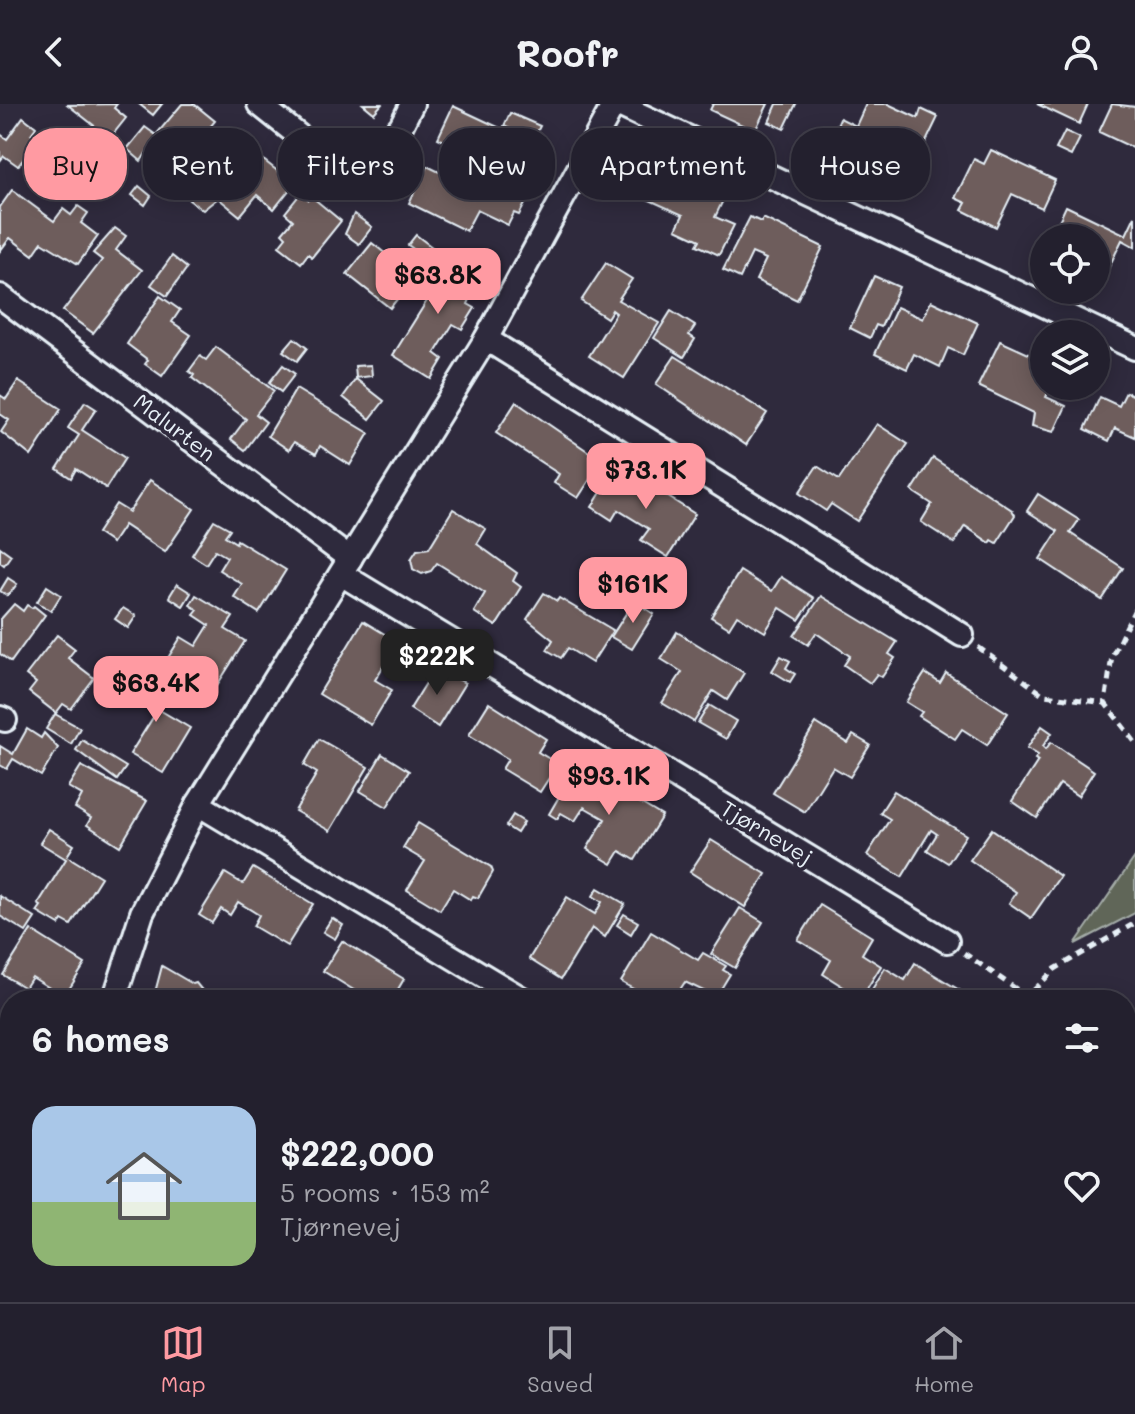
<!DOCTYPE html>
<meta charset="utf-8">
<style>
:root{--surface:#23202e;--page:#2b2836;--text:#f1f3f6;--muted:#a3a3aa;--line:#403e4a;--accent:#ff9aa2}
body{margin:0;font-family:Mali,sans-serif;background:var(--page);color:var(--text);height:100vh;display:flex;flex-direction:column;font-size:30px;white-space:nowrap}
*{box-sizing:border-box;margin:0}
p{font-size:26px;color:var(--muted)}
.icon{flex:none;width:44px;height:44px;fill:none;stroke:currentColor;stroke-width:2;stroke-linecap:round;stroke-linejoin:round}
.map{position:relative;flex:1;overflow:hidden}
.side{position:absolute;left:0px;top:886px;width:1136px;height:312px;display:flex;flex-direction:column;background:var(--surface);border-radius:32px 32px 0 0;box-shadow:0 4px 20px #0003,0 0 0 2px var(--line)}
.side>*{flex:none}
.guide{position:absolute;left:24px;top:24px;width:1088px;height:72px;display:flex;gap:16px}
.buttons{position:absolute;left:1030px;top:120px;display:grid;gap:16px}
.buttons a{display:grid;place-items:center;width:80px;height:80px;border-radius:50%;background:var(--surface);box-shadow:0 4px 20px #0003,0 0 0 2px var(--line);font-size:40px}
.price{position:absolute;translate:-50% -68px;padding:0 18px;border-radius:16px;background:var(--accent);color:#111;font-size:26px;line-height:52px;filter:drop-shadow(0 2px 4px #0008)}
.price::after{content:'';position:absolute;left:50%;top:48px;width:24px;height:18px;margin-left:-12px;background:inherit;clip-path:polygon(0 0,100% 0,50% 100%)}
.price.on{background:#222;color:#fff}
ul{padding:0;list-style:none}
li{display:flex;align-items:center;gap:24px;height:200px;padding:0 32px}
li span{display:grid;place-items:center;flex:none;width:224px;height:160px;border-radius:24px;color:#555}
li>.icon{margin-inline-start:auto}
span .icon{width:96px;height:96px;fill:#fffc;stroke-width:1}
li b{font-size:34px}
h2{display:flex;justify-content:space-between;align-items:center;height:96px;padding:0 32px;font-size:34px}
.pill{padding:0 28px;border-radius:32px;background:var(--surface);box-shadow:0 4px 20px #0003,0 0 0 2px var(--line);font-size:28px;line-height:72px}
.pill.on{background:var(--accent);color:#111}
header{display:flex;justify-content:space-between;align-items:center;height:104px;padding:0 32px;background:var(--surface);font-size:36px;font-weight:700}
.tab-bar{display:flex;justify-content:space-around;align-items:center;height:112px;border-top:2px solid var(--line);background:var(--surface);font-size:22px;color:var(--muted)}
.tab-bar a{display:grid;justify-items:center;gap:4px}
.tab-bar .on{color:var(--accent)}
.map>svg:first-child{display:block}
.green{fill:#606658;stroke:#a4aca8;stroke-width:2}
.building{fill:#6e5d5b;stroke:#e8f1f8;stroke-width:2}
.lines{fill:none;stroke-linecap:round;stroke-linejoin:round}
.minor-casing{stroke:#e8f1f8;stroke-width:28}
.path{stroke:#e8f1f8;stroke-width:5;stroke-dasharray:8 6;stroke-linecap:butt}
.minor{stroke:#2f2a3d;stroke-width:22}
.labels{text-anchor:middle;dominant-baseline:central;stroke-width:8;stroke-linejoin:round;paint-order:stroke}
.street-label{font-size:22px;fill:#e8f1f8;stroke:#2f2a3d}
</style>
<header><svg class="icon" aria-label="back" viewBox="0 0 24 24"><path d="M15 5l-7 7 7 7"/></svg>Roofr<svg class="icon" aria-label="person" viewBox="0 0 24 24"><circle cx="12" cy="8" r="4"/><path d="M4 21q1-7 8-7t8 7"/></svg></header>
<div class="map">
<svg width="1135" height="1198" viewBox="0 0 1135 1198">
<rect width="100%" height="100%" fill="#2f2a3d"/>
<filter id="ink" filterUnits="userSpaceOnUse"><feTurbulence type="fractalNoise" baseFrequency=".0125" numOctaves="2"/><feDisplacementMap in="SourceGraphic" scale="16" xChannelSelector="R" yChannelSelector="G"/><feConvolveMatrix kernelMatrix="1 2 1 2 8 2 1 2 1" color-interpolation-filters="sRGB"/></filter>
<g filter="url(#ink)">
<path class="green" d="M1135,753V809L1075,840Z"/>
<g class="building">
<path d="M117,0L114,4L126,14L110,34L68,1Z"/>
<path d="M139,0H162L153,11Z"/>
<path d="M182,0H194L215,17L172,69L147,48L141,57L127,45L145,23L156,31Z"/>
<path d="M363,0H382L374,9Z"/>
<path d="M713,0H768L755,27L710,6Z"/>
<path d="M777,0H796L784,25L769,18Z"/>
<path d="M866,0H888L918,14L921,5L938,13L924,42L894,28L875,68L842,52L846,44L830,37L840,14L856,22Z"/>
<path d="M1037,0H1088L1079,20Z"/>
<path d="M1112,0L1135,3V45L1099,28Z"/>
<path d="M453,2L515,31L500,63L438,34Z"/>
<path d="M510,9L540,22L533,36L504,22Z"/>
<path d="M23,13L36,23L31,30L38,36L18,62L4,52L0,57V30L7,35Z"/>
<path d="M1065,27L1080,34L1071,52L1056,45Z"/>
<path d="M248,44L294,80L274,105L257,91L240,112L218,94L203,106L189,96L210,70L220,79Z"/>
<path d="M991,46L1055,76L1042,104L1012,90L996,123L962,106L966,99L955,94L974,55L984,60Z"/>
<path d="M661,60L726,90L715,113L734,121L719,151L697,141L700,136L676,125L683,111L645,94Z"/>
<path d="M427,62L466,81L471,71L521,95L520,98L525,100L519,111L514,109L508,121L477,106L466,127L409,99Z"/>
<path d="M139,82L151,92L145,101L132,91Z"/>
<path d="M12,86L54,117L63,105L71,111L78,102L88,109L81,119L98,132L78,160L42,138L33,151L10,134L0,147V103Z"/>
<path d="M301,89L309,96L312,93L341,117L312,153L308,150L301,159L279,142L286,133L282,129L293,116L285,109Z"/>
<path d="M1066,102L1126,131L1135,112V143L1122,136L1108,165L1096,162V134H1051Z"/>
<path d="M354,110L372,123L359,140L345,130Z"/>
<path d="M750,113L761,118L763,114L823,143L797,196L756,176L766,155L752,149L740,174L723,166Z"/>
<path d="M115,124L126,132L116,146L142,166L93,229L63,207L102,156L93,149Z"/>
<path d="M416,131L441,150L426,168L410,156L416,147L408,141Z"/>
<path d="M372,139L415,173L390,204L347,170Z"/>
<path d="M444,150L478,176L468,200L475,204L462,225L453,220L435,249L443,255L431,275L393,251L433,187L420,179Z"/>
<path d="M172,152L187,164L167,192L151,181Z"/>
<path d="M606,159L632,175L618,196L659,219L624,274L589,252L616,209L612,206L607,214L581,197Z"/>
<path d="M874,172L899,183L881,223L876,221L870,234L850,224Z"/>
<path d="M160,192L180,206L172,218L191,231L162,272L145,260L148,256L127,240Z"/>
<path d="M931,197L978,219L963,251L948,244L940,263L914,250L907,265L875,250L897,203L923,215Z"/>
<path d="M671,207L695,222L689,231L695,235L684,253L654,234Z"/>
<path d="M294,234L307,244L297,257L283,247Z"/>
<path d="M1000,237L1044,257V282H1051L1046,293L1066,302L1054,328L1032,322L1034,309L978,282Z"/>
<path d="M216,243L274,287L256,310L266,318L245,346L231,335L246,315L192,274L194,271L189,267L200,252L206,256Z"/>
<path d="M675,252L767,309L746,341L656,280Z"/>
<path d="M283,261L295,270L281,288L269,279Z"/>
<path d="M371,261L372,272L356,274L355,262Z"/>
<path d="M356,275L384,297L370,315L343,293Z"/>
<path d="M18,277L61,305L31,352L1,328L9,316L0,310V291L6,295Z"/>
<path d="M296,285L369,329L350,361L320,342L316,350L294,338L289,346L268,332Z"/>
<path d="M1126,288L1135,292V333L1115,324L1109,337L1085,325L1100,293L1119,302Z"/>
<path d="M85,298L96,305L82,326L125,354L106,384L76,365L71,374L57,365L79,331L68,324Z"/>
<path d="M516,298L602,357L578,394L554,379L559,370L496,329Z"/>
<path d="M877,320L908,340L857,417L831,400L826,407L799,389L817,362L839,376Z"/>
<path d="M933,354L1012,406L1015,411L997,439L992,436L990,439L965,422L954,439L921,418L932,400L912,387Z"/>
<path d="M613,369L631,379L635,372L695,410L668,453L641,436L649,425L618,406L612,416L592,403Z"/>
<path d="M150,376L194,405L165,448L124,421L112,439L97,429L116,400L129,408Z"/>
<path d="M1038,390L1079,416L1070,429L1123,464L1102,496L1040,455L1058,427L1027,407Z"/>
<path d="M453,405L486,425L477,440L517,469L513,477L521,483L496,522L474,508L485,489L437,459L431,467L422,470L413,465L411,455L417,446L429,444Z"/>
<path d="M214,416L230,425L225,432L236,439L237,436L286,466L259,509L234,493L242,480L219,466L227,453L215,446L206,460L192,451Z"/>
<path d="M0,443L11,451L4,461L0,458Z"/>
<path d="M740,467L772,487L781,473L814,494L799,516L780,504L765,528L737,511L729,524L711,513Z"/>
<path d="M8,474L17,480L8,492L0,487Z"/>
<path d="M177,480L191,489L183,502L169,493Z"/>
<path d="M47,482L61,491L51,507L37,498Z"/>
<path d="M544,489L557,497L559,494L613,526L592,559L568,544L561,554L547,546L553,536L527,515Z"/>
<path d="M196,491L233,513L225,525L245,537L209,594L161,565L181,533L196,542L209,521L194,511L198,506L190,501Z"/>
<path d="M821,492L897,538L889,550L895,554L882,573L877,570L870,579L844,561L850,552L816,529L808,541L794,532Z"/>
<path d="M634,497L654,510L632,545L611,533Z"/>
<path d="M14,500L23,507L27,501L32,504L34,502L45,511L11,558L0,550V516Z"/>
<path d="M123,504L136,512L128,524L115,515Z"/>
<path d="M363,517L398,538L375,576L392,586L371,621L319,590Z"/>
<path d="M677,528L744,569L727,596L713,587L694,618L662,599L682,568L661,555Z"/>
<path d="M57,531L75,545L68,554L94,574L71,605L63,600L56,609L29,588L36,579L26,571Z"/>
<path d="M781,552L790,557L786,564L795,570L790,578L772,567Z"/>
<path d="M436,563L465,579L438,623L410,605Z"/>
<path d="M139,564L171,584L158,605L190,624L163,669L130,650L157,607L125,587Z"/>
<path d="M925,569L940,579L946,569L1008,609L987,641L962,625L955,635L919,612L922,608L906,598Z"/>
<path d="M489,599L546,635L538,648L558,660L540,688L502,665L508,655L469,631Z"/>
<path d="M709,601L736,617L726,635L698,619Z"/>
<path d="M55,610L80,624L71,640L46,625Z"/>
<path d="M816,619L848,639L853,631L870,641L850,673L833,663L805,708L773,689Z"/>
<path d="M1042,622L1052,629L1043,642L1046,645L1051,638L1094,667L1078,692L1060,680L1037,714L1012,697L1038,657L1035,655L1038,651L1027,644Z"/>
<path d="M27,625L41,634L44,629L58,644L41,672L13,655L7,665L0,661V642L13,650Z"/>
<path d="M319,635L368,663L330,727L295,707L317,669L304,661Z"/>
<path d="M82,636L126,663L117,676L76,646Z"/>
<path d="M382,650L409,667L387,703L360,687Z"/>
<path d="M81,662L147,697L120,742L87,721L91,714L75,704L82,691L68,683Z"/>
<path d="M571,672L590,683L597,673L662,712L635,756L620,747L612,760L587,745L605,715L584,703L575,717L561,709L557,715L549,710Z"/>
<path d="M894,687L966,731L948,759L927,746L937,730L931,726L902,773L867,751L890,715L880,709Z"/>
<path d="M513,711L524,718L517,729L506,722Z"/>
<path d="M418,719L491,763L493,768L478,794L473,792L471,796L453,785L440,806L407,786L425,757L403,744Z"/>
<path d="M49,725L74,741L67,752L101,773L71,821L62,816L59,821L37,808L41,802L38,800L66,755L40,739Z"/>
<path d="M992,725L1060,772L1031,814L1009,799L1016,788L970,756Z"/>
<path d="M711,736L766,770L745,803L690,768Z"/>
<path d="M253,764L313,800L287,842L253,822L259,811L238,798L230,811L221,805L212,819L199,811L225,769L243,780Z"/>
<path d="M598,784L625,800L605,833L592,824L561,875L529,855L567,793L595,810L602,798L593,792Z"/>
<path d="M0,792L35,814L26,828L0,812Z"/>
<path d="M820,801L872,833L862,850L881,862L861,894L823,870L831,856L798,836Z"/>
<path d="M740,804L763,818L735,864L711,850Z"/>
<path d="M624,810L638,818L631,830L617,821Z"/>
<path d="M332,814L343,821L335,835L323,828Z"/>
<path d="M31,826L85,860L64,893L32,873L25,884L3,871Z"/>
<path d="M651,828L698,856L703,849L726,862L723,866L730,870L716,893L685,878L673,896H628L635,886L621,878Z"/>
<path d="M342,837L404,875L394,892L401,896H370L323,867Z"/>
<path d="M915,859L974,895L973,896H874L868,892L885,864L905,876Z"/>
<path d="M162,862L193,880L196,879L210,896H153Z"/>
<path d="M5,903L10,906V952L6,950L0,959V911Z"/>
<path d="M0,996L10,1002V1053L0,1047Z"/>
<path d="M1126,1011L1135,1018V1035L1126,1046L1135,1053V1072L1126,1083Z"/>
<path d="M0,1102L10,1109V1152L0,1146Z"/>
<path d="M290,1188H358L374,1198H286Z"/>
<path d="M567,1188H611L604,1198H560Z"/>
<path d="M624,1188H650L644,1198Z"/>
</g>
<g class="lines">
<defs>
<g id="minor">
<path d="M259,0L353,75L401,22L412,0"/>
<path d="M617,0L1135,244"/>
<path d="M0,192L350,455"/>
<path d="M486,235L962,531"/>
<path d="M341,470L947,837"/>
<path d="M0,614L5,616"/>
<path d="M198,700L524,896"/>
<path d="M114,896L142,809L198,700L486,235L614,0"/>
<path d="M437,1188L453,1198"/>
<path d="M64,1198V1188"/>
</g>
</defs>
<use href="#minor" class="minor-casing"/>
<g class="path">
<path d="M1135,505L1112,552L1105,599L1135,638"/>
<path d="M978,543L1044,591L1105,599"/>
<path d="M964,849L1032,896"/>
<path d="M1024,896L1055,865L1135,819"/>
<path d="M1126,969L1135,976"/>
<path d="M935,1188L947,1198"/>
<path d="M866,1198L875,1188"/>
</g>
<use href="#minor" class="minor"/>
</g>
</g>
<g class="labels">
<g class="street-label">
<text transform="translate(175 323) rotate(37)">Malurten</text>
<text transform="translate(767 728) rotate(31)">Tjørnevej</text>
</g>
</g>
</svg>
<div class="buttons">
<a><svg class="icon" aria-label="locate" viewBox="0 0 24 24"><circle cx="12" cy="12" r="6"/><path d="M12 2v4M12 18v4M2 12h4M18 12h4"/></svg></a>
<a><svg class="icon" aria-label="layers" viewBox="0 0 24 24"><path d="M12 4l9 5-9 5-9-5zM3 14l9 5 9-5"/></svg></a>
</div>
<b class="price" style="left:438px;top:212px">$63.8K</b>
<b class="price" style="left:646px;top:407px">$73.1K</b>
<b class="price" style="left:633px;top:521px">$161K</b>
<b class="price on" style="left:437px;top:593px">$222K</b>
<b class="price" style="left:156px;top:620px">$63.4K</b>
<b class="price" style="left:609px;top:713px">$93.1K</b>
<div class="guide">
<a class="pill on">Buy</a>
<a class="pill">Rent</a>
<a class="pill">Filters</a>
<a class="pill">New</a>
<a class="pill">Apartment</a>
<a class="pill">House</a>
</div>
<section class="side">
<h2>6 homes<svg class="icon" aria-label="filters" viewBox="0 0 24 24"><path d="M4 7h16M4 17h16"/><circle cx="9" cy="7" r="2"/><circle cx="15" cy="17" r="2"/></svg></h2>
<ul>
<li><span style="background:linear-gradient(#a9c7e8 60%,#8fb573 0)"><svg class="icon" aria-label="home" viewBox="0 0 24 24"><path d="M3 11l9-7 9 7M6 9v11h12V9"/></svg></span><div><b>$222,000</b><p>5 rooms · 153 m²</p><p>Tjørnevej</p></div><svg class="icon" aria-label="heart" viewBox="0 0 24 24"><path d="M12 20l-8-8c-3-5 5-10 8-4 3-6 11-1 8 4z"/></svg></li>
</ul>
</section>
</div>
<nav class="tab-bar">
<a class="on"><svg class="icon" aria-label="map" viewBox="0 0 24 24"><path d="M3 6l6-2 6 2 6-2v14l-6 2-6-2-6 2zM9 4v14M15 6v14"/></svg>Map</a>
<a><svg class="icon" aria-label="saved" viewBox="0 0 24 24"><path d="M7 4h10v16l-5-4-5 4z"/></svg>Saved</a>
<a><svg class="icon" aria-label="home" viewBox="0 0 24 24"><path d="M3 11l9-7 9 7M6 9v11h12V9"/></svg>Home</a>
</nav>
